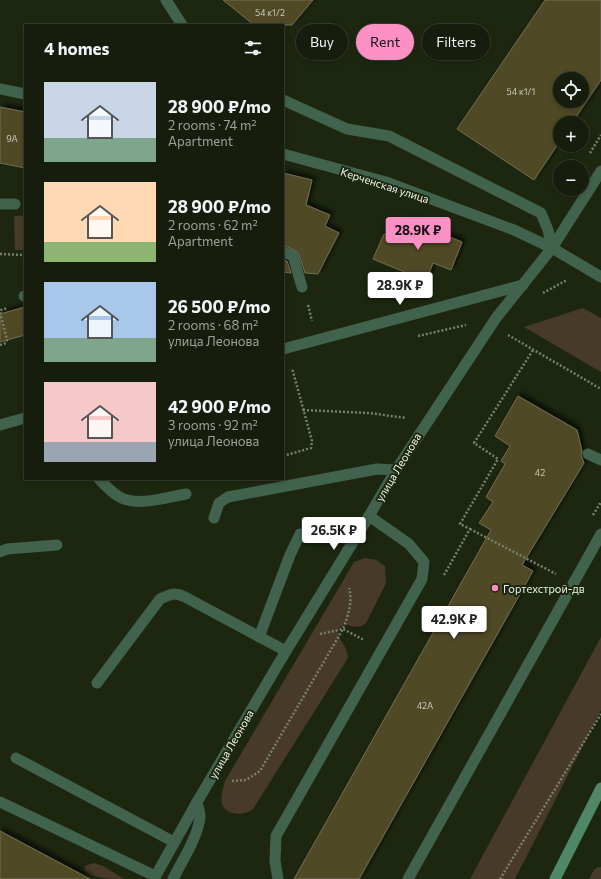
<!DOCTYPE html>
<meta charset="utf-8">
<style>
:root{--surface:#161d0c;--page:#1f2615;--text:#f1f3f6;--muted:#9ea29d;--line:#353b2d;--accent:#fc8fc3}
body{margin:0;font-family:Commissioner,sans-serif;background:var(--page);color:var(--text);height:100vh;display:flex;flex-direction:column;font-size:15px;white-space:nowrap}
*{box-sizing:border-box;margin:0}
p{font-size:13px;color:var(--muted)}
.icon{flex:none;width:22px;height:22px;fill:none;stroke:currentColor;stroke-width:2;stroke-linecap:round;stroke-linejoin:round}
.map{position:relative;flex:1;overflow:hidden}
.details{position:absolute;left:24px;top:24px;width:260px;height:456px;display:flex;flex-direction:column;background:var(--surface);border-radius:0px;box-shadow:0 2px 6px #0003,0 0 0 1px var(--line)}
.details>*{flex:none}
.top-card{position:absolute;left:296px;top:24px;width:245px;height:36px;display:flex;gap:8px}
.tools{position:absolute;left:553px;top:72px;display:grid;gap:8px}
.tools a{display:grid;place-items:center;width:36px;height:36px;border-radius:50%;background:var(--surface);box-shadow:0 2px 6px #0003,0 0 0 1px var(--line);font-size:20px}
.price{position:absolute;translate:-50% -34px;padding:0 9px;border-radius:4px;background:#fff;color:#222;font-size:13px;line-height:26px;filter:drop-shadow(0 1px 2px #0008)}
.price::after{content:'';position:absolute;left:50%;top:24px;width:12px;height:9px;margin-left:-6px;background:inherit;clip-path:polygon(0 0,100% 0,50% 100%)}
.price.current{background:var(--accent);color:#111}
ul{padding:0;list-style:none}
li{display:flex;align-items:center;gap:12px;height:100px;padding:0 20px}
li span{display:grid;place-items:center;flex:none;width:112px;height:80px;border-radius:0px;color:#555}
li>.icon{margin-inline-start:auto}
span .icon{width:48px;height:48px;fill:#fffc;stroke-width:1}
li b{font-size:17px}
h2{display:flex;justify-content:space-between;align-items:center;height:48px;padding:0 20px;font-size:17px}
.tag{padding:0 14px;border-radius:18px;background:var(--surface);box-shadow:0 2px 6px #0003,0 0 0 1px var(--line);font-size:14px;line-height:36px}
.tag.current{background:var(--accent);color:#111}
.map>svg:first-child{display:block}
.green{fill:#483a28}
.building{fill:#4f4a26;stroke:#726f52;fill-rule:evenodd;filter:url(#shadow)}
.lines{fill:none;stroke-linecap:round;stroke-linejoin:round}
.path{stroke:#78806d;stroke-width:2.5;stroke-dasharray:2 2;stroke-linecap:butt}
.service{stroke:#41634e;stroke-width:11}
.minor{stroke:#41634e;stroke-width:11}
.secondary{stroke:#508766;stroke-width:11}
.poi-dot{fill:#fc8fc3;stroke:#1d2710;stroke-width:1.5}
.labels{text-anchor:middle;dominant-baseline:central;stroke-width:4;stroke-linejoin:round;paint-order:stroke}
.number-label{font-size:9px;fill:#c6cab7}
.street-label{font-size:11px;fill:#eef5e7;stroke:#1d2710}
.poi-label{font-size:11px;fill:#eef5e7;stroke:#1d2710;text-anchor:start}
</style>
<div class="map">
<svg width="601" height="879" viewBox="0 0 601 879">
<defs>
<filter id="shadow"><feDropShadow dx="3.5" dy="-3.5" stdDeviation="2" flood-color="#0009"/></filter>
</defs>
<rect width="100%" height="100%" fill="#1d2710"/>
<g class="green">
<path d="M14,216H25V250H15Z"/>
<path d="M583,308L601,318V372L524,327Z"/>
<path d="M365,558L376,560L385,566L386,583L366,623C359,630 352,625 344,625L338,629C338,642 347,644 348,658L253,809C245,816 226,816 222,804C220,796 223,789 225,781L354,562Z"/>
<path d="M601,637V710L515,879H470Z"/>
<path d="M94,863L103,866L124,879C112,879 92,879 84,870L85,866Z"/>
<path d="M598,867H601V879H589L594,870Z"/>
</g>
<g class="building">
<path d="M223,0H313L292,25H254Z"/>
<path d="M545,0H601V80L572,123H560V141L534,180L457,129ZM560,79H582V101H560Z"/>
<path d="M0,107L25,112V168L0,163Z"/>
<path d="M283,173L312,180L306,205L330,215L325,226L339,233L318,274L305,273L298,252L283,245Z"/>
<path d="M409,221L462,242L451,270L433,263L426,281L373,259L384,234L401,242Z"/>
<path d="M283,260L287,261L291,273L283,272Z"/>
<path d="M25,307V335L0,342V314Z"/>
<path d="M518,396L577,430L582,451L581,455L584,463L522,565L533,571L359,879H294L491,530L479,523L493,502L486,497L505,464L501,461L510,446L495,436Z"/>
<path d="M0,831L90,879H0Z"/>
</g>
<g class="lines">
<g class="path">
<path d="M590,153L601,135"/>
<path d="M0,254L25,255"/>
<path d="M543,293L567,280"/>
<path d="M308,305L312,321"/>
<path d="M508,335L601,389"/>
<path d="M418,336L466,325"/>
<path d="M0,345L6,343L7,340L0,312L1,310L8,308"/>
<path d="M303,410L369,413L406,418"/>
<path d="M283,456L311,448L312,441L292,368"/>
<path d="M593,515L601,502"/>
<path d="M470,529L556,574"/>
<path d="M444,575L470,529L460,524L498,459L474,443L533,350"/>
<path d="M320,634L343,629L364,640"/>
<path d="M232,781L246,780L260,771L343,629C348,615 353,603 349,588"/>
<path d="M500,879L601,714"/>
</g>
<g class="service">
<path d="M166,0L182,25"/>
<path d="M0,89L25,94"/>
<path d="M283,100L347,129L389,136L541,213L548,230L552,248"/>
<path d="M283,154L386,182L514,230L552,248L601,277"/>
<path d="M0,204H15"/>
<path d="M283,252L293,256L302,287"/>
<path d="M24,296H25"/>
<path d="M588,454L601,460"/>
<path d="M99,479C105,485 111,492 118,496C135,508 167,497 186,494"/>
<path d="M214,518L219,503L228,497L377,469L396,470"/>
<path d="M0,552L7,549L57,545"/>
<path d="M259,637L290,555L300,534"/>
<path d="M97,683L160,599C171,594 173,592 185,597L286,651"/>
<path d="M16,758L174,842"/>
<path d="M0,802L155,876"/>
<path d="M173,879C182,861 198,837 200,817C200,812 198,807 197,802"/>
<path d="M278,879L275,861L276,836L422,579L424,562L409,544L369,516"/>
<path d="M408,879L601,534"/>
</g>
<g class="minor">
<path d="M283,349L523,285"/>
<path d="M0,425L25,418"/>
<path d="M154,879L197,802L286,651L369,516L396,470L496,318L552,248L601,171"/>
</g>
<path class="secondary" d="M555,879L601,788"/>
</g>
<circle class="poi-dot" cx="495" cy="588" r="4"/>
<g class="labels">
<g class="number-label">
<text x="270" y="12">54 к1/2</text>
<text x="521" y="91">54 к1/1</text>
<text x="12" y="138">9А</text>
<text x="540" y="472">42</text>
<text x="425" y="705">42А</text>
</g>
<g class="street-label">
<text transform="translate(385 185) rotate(18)">Керченская улица</text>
<text transform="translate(398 467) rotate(-59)">улица Леонова</text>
<text transform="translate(231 744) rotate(-60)">улица Леонова</text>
</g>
<g class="poi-label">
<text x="503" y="588">Гортехстрой-дв</text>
</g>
</g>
</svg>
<div class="tools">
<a><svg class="icon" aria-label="locate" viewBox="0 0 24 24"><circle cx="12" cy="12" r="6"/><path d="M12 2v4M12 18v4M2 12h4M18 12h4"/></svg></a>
<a>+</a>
<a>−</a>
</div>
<b class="price current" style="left:418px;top:251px">28.9K ₽</b>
<b class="price" style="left:400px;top:306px">28.9K ₽</b>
<b class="price" style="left:334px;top:551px">26.5K ₽</b>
<b class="price" style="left:454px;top:640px">42.9K ₽</b>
<div class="top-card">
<a class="tag">Buy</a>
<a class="tag current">Rent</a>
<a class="tag">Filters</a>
</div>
<section class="details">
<h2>4 homes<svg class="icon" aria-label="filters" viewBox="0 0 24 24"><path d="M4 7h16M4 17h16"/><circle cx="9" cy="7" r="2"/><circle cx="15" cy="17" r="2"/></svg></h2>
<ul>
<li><span style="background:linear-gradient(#c9d6e8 70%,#7fa58c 0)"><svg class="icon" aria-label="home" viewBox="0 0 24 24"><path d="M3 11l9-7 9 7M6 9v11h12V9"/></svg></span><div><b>28 900 ₽/mo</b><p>2 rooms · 74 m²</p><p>Apartment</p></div></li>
<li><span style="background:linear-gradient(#ffd9b3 75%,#8fb573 0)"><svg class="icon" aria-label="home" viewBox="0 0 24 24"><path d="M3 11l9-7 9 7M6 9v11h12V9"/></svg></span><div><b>28 900 ₽/mo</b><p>2 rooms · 62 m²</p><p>Apartment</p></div></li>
<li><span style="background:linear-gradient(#a9c7e8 70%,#7fa58c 0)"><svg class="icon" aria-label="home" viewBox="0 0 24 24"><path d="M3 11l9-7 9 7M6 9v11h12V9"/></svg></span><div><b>26 500 ₽/mo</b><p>2 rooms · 68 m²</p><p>улица Леонова</p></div></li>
<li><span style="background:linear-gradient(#f6c9c9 75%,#9aa5b1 0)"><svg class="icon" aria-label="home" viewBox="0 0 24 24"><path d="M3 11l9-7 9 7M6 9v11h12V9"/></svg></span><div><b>42 900 ₽/mo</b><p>3 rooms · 92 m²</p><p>улица Леонова</p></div></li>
</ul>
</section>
</div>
